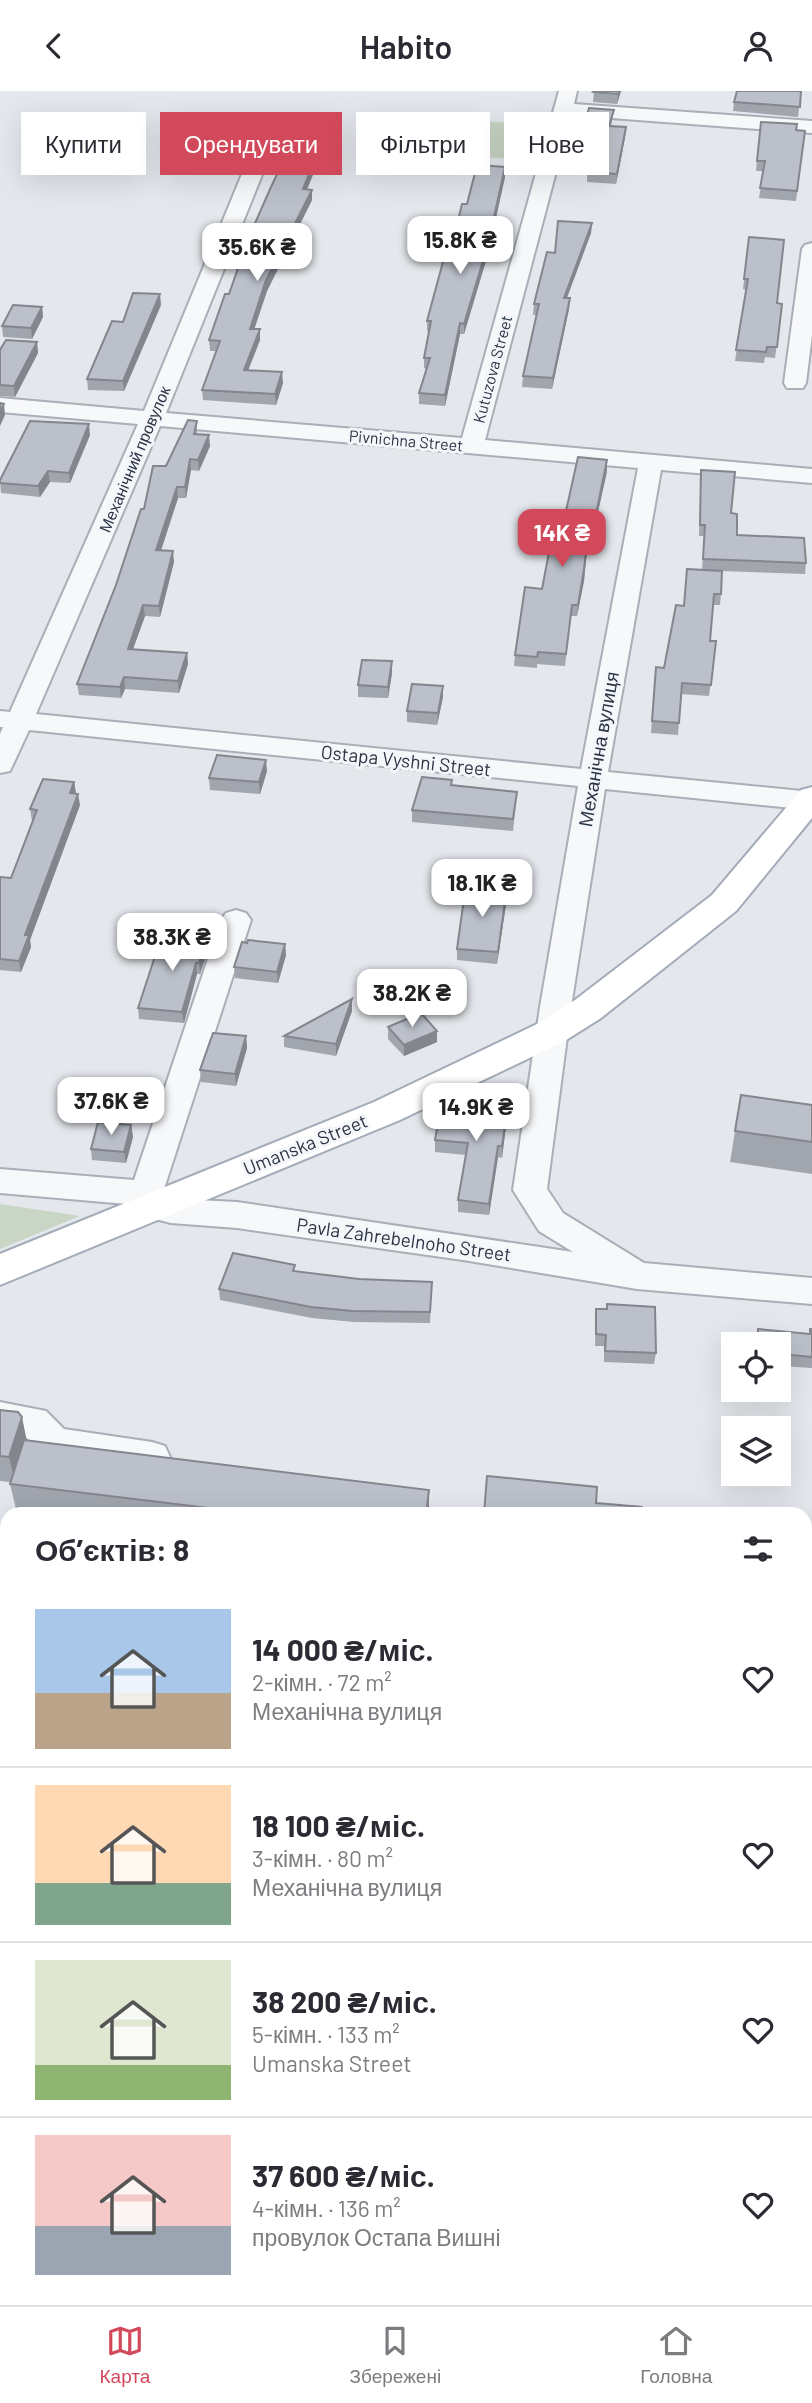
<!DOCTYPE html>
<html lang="uk">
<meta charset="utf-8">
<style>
:root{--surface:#fff;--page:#f7f7f7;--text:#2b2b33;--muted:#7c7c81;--line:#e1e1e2;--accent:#d1495b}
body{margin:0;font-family:Barlow,sans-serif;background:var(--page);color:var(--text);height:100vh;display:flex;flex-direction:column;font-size:26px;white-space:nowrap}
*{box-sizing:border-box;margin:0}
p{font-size:23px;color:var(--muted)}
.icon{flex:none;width:38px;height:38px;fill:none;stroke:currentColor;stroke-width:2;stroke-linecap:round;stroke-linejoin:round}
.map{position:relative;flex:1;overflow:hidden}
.details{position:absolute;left:0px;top:1416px;width:812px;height:800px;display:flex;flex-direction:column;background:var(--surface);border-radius:21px 21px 0 0;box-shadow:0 7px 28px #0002}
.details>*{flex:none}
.hud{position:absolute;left:21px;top:21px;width:770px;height:63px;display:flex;gap:14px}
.buttons{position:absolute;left:721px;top:1241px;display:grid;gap:14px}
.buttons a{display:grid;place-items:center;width:70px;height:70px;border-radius:0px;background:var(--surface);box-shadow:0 7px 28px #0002;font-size:35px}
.price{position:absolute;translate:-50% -60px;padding:0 16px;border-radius:14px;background:#fff;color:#222;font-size:23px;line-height:46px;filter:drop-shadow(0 2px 4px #0008)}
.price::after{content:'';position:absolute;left:50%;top:42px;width:21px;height:16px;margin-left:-10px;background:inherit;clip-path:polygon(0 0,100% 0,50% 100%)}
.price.active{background:var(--accent);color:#fff}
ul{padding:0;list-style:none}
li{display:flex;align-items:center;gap:21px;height:175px;padding:0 35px}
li+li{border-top:2px solid var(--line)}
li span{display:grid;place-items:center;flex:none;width:196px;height:140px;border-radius:0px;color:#555}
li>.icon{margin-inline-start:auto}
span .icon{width:84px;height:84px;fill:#fffc;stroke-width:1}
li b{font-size:30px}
h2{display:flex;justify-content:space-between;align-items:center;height:84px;padding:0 35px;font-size:30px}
.chip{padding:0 24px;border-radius:0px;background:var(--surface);box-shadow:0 7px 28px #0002;font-size:24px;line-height:63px}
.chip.active{background:var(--accent);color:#fff}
header{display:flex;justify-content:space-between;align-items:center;height:91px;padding:0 35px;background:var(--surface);font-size:32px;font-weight:600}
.dock{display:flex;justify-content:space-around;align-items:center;height:98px;border-top:2px solid var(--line);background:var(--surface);font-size:19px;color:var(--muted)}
.dock a{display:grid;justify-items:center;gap:4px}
.dock .active{color:var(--accent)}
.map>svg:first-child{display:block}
.built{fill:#d2d6de}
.green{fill:#c9d6c5}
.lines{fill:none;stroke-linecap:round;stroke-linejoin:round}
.minor-casing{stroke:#a9aeb7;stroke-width:4}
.primary-casing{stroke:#a3abb8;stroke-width:4}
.minor{fill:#f7f8fa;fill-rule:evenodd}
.primary{fill:#fff;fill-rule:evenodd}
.wall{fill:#a1a5ae}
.shaded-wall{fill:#83868d}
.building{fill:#bbc0ca;stroke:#83868d;stroke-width:2}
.labels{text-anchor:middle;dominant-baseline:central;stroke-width:6;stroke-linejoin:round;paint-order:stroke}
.far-street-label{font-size:16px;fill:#2b3445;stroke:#f4f6f9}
.street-label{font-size:19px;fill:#2b3445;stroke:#f4f6f9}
</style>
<header><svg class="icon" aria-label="back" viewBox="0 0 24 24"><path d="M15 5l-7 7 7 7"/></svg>Habito<svg class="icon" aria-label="person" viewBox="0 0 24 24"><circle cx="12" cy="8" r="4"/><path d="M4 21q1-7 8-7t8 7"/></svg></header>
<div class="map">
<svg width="812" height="2214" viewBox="0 0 812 2214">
<rect width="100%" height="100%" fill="#e4e7ec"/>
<path class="built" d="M38,2208H419V2209L412,2214H37Z"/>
<g class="green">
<path d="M479,30L523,33L514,68L469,65Z"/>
<path d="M0,1113L80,1125L0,1158Z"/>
</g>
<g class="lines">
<defs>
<g id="minor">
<path d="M559,0H577L574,13L812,30V42L571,24L485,349L812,378V392L661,379L608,681L812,701V719L605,698L571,916L547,1098L563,1122L644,1172L812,1187V1213L637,1198L463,1169L237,1137L171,1132L159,1129L138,1114L0,1102V1078L134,1089L221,829L226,822L236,819L246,822L251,829L164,1098L178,1108L237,1111L573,1161L539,1140L513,1099L540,916L578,695L29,639L10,680L0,682V643L3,636H0V620L10,621L138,333L0,321V307L144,320L252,59L262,53L272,59L166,322L462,347ZM160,335L638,377L581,678L36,623Z"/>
<path d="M812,152V244L806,292L803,297H787L784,292L802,158L805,154Z"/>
<path d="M0,1311L46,1320L64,1338L152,1351L165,1355L170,1366L165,1377L152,1381L54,1366L41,1362L23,1343L0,1341Z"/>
<path d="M805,1528L812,1529V1563L805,1562Z"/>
</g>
<path id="primary" d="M812,696V727L736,820L601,927L563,951L400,1029L0,1194V1163L374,1011L537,933L575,909L712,804L801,699Z"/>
</defs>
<use href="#minor" class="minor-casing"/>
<use href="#primary" class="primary-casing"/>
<use href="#minor" class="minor"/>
<use href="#primary" class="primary"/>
</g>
<g class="wall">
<path d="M594,0H621L617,13L593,11Z"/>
<path d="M801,0L798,26L733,20L734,11Z"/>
<path d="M614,19L611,35L625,46L616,93L587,91V81L594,50H582V40Z"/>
<path d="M761,31L796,39L805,40L796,110L759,107L763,80H756Z"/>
<path d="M317,64V74L307,98L312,109L267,200L254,238L260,249L248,279L283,292L276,314L203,309L202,299L216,260H210L209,249L229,203Z"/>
<path d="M505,76V86L488,163L464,243H460L445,315L419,313V302L426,278L424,277V267L429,240H427V230L456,138Z"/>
<path d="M592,132L591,142L567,207H570L569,218L552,298L522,296L523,285L537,224H533L534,213L555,162Z"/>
<path d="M749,146L777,212L782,213L775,267L765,266L764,272L735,270L746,199L743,198Z"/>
<path d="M161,214L124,300L88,299L87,288L123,231Z"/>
<path d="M42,216L43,226L32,248L3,246L2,235Z"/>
<path d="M37,251L38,262L15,306L0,305V259Z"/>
<path d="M197,330V343L210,355L199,380L191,379L186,407H178L161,460L174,471L160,526L145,525L133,558L187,562L188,573L179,602L125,598L121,607L79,604L77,593L116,494L166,375Z"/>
<path d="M90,344L70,392L50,391L40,406L1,402L0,389Z"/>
<path d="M701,379L731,422L737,444L806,472L805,483L721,480V503L720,514H713L710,550H716L709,605L681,603L678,644L651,642L656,576L664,577L684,515L702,479L704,445H699Z"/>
<path d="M607,380L594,439L589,438L584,490L577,525H571L565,575L537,573V577L514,575L515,564L542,498L562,438Z"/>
<path d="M392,570V582L388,607L358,606V594Z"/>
<path d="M443,595V606L437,634L407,631V620Z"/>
<path d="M267,680L260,703L210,699L209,687Z"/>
<path d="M74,691L76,702L80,714L30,849L31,856L21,881L0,879V786L11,787L33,730H32L30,718Z"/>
<path d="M516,712L513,740L412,731V719Z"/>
<path d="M507,807L497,873L457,869V858Z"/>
<path d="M207,848L208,859L200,883H197L184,932L139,928L138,917Z"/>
<path d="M285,853L286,864L278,892L235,887L234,876Z"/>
<path d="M352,908V920L336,965L284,956V945Z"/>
<path d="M388,936L437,940V951L404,965L388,948Z"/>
<path d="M246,945L247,957L236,995L201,991L200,979Z"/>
<path d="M741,1004L812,1014V1083L730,1071Z"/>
<path d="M509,1007L502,1067L498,1066L489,1124L458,1121V1109L466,1064L435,1061V1049L480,1018Z"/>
<path d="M131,1034L133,1046L126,1072L92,1069L91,1058Z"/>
<path d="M295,1180L359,1188L432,1191L430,1232L354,1231L312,1227L220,1209L219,1198Z"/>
<path d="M596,1218L656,1262L654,1273L604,1271V1255H595Z"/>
<path d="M758,1238L809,1243L810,1238H812V1277L781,1275L779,1288V1253H733V1283H731V1254L733,1243L757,1245Z"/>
<path d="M0,1319L27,1350L429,1399V1423H52L16,1418L10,1393V1391L0,1390Z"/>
<path d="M0,1569H7V1647L0,1646Z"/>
</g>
<g class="shaded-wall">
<path d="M619,0H621L617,13L618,3Z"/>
<path d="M626,36L625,46L616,93L617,83Z"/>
<path d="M317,64V74L303,108V98Z"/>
<path d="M505,76V86L488,163L464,243V233Z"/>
<path d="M312,99V109L267,200L251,248L250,238L266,189Z"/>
<path d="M592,132L591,142L563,217L564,207Z"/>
<path d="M160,203L161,214L124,300L123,290Z"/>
<path d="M570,207L569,218L552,298L553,287Z"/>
<path d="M42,216L43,226L32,248L31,237Z"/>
<path d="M460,232V243L445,315V304Z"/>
<path d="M260,238V249L244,290V279Z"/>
<path d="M37,251L38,262L15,306L14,295Z"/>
<path d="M282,281L283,292L276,314L275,303Z"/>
<path d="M4,313L5,324L0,335V321Z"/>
<path d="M89,333L90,344L70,392L69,382Z"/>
<path d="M209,344L210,355L199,380L198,369Z"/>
<path d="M190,368L191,379L186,407L185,396Z"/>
<path d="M607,369V380L594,439L595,428Z"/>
<path d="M48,380L50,391L40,406L38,395Z"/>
<path d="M177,396L178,407L157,471L156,459Z"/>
<path d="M590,427L584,490L577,525L578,514Z"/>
<path d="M173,460L174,471L160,526L159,515Z"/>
<path d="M143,514L145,525L129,569L128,558Z"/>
<path d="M187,562L188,573L179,602L178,590Z"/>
<path d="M392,570V582L388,607V596Z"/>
<path d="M124,586L125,598L121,607L120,596Z"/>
<path d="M443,595V606L437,634L438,622Z"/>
<path d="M266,669L267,680L260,703L259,691Z"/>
<path d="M74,691L76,703L70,702Z"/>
<path d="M78,703L80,714L30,849L31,856L21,881L19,870L25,844Z"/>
<path d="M507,796V807L497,873L498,861Z"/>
<path d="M207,848L208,859L200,883L199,872Z"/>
<path d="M285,853L286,864L278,892L277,881Z"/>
<path d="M196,872L197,883L184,932L182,921Z"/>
<path d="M352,908V920L336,965V953Z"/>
<path d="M437,940V951L404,965V954Z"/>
<path d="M246,945L247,957L236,995L235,983Z"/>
<path d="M509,1007L508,1019L502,1067V1055Z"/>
<path d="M131,1034L133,1046L126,1072L124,1061Z"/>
<path d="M498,1055V1066L489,1124V1113Z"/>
<path d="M22,1326L27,1351L15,1391L9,1366Z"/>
<path d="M429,1399V1423H426Z"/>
</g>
<g class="building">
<path d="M594,0H619L618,3L593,1Z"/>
<path d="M737,0H801L800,16L734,11Z"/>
<path d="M589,17L614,19L609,35L626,36L617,83L587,81L597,41L582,40Z"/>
<path d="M761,31L797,33L796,39L805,40L797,100L760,97L765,70H757Z"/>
<path d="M287,62L317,64L303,98L312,99L266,189L250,238H260L244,279L282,281L275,303L202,299L220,250L209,249L225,203H229L248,148L271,96Z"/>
<path d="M477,74L505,76L488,153L464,233L460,232L445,304L419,302L430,267H424L431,230H427L451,141L456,138L462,113H467Z"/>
<path d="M558,130L592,132L564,207H570L553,287L523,285L539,213H534L547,161L555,162Z"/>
<path d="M749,146L784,149L777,212L782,213L777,256H767L766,261L736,259L748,188H744Z"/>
<path d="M133,202L160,203L123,290L87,288L112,230L123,231Z"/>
<path d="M13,214L42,216L31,237L2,235Z"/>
<path d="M6,249L37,251L14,295L0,294V259Z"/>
<path d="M0,312L4,313L0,321Z"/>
<path d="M188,329L197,330L194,343L209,344L198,369L190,368L185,396H177L156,459L173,460L159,515L143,514L128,558L187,562L178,590L124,586L120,596L77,593L116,494L141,418H144L153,375H166Z"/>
<path d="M30,330L89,333L69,382L48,380L38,395L0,392V389Z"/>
<path d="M578,366L607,369L595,428L590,427L584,478L578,514H572L566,563L538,561L537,566L515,564L525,496L542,498L553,440L562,438Z"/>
<path d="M701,379L735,381L731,422L737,423V444L804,447L806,472L703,468L705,434H700Z"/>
<path d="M687,478L722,480L721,503H714L710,550H716L711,594L682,592L679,632L652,630L656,576L664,577L676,514L684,515Z"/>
<path d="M362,569L392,570L388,596L358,594Z"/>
<path d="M412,593L443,595L438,622L407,620Z"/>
<path d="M217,664L266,669L259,691L209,687Z"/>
<path d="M422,686L452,689L451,694L517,701L513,728L412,719Z"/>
<path d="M43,688L74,691L70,702L78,703L25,844H29L19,870L0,868V786L11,787L37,719L30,718Z"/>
<path d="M477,794L507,796L498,861L457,858L465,800L476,801Z"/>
<path d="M162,844L207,848L199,872H196L182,921L138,917Z"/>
<path d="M248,849L285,853L277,881L234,876L242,851L247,852Z"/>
<path d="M352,908L336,953L284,945Z"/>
<path d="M421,922L437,940L404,954L388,936Z"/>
<path d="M213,942L246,945L235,983L200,979Z"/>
<path d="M741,1004L812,1014V1051L735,1040Z"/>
<path d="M482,1005L509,1007L502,1055H498L489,1113L458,1109L468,1052L435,1049L441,1014L480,1018Z"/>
<path d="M98,1031L131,1034L124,1061L91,1058Z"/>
<path d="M233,1162L295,1174L293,1180L359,1188L432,1191L430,1221L353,1220L311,1216L219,1198Z"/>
<path d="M607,1213L655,1216L656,1262L605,1260L606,1244L596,1243V1218H607Z"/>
<path d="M758,1238L810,1243V1238H812V1266L781,1263V1277L779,1276V1253H733V1272V1243L758,1245Z"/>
<path d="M0,1319L18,1321L22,1326L9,1366L0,1365Z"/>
<path d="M24,1349L429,1399L426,1423H259L10,1393Z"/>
<path d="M487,1385L597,1396L596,1412L642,1416V1423H484Z"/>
<rect x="0" y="1569" width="7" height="54"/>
<path d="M696,2208H777L775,2214H691Z"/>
</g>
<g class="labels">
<g class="far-street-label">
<text transform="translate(492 278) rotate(-75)">Kutuzova Street</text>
<text transform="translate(406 349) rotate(5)">Pivnichna Street</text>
<text transform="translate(134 368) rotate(-67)">Механічний провулок</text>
</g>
<g class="street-label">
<text transform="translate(598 658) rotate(-80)">Механічна вулиця</text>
<text transform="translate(406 669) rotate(6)">Ostapa Vyshni Street</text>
<text transform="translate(305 1053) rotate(-22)">Umanska Street</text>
<text transform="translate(404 1148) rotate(8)">Pavla Zahrebelnoho Street</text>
</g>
</g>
</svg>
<div class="buttons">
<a><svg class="icon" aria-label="locate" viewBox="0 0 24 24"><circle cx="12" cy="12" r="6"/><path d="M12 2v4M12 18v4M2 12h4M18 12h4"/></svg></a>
<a><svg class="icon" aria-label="layers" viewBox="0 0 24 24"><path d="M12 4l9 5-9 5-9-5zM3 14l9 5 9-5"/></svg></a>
</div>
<b class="price" style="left:460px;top:185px">15.8K ₴</b>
<b class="price" style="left:257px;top:192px">35.6K ₴</b>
<b class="price active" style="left:562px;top:478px">14K ₴</b>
<b class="price" style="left:482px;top:828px">18.1K ₴</b>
<b class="price" style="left:172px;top:882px">38.3K ₴</b>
<b class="price" style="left:412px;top:938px">38.2K ₴</b>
<b class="price" style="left:111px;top:1046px">37.6K ₴</b>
<b class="price" style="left:476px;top:1052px">14.9K ₴</b>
<div class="hud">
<a class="chip">Купити</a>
<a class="chip active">Орендувати</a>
<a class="chip">Фільтри</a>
<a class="chip">Нове</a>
</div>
<section class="details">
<h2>Об’єктів: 8<svg class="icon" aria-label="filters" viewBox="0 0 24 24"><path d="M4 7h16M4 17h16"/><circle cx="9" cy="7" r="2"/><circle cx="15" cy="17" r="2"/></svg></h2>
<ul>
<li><span style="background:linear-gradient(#a9c7e8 60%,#b9a48a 0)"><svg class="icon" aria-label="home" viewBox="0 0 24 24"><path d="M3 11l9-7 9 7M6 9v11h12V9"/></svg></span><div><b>14 000 ₴/міс.</b><p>2-кімн. · 72 m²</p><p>Механічна вулиця</p></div><svg class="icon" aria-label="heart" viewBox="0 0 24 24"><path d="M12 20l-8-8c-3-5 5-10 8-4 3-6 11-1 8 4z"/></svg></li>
<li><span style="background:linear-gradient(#ffd9b3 70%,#7fa58c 0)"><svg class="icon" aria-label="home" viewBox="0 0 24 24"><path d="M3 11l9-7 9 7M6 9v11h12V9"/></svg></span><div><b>18 100 ₴/міс.</b><p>3-кімн. · 80 m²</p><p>Механічна вулиця</p></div><svg class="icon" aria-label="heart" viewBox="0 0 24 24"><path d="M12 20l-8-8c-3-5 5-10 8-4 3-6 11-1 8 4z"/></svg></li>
<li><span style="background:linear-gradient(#dfe7d0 75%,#8fb573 0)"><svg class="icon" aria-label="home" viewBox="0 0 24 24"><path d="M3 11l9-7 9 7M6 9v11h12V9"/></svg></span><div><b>38 200 ₴/міс.</b><p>5-кімн. · 133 m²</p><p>Umanska Street</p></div><svg class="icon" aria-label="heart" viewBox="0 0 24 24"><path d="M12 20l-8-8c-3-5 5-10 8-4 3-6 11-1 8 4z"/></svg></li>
<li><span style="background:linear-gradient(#f6c9c9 65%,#9aa5b1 0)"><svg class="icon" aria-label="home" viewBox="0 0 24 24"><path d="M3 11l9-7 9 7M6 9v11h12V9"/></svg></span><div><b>37 600 ₴/міс.</b><p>4-кімн. · 136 m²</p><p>провулок Остапа Вишні</p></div><svg class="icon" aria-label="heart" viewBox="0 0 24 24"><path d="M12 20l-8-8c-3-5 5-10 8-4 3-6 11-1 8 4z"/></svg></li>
</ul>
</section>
</div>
<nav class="dock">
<a class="active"><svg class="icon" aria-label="map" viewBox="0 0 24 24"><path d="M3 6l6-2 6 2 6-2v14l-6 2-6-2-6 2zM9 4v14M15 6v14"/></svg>Карта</a>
<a><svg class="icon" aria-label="saved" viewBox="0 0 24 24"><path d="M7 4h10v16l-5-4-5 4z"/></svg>Збережені</a>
<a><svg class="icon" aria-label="home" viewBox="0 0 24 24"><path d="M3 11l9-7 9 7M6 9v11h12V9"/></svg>Головна</a>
</nav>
